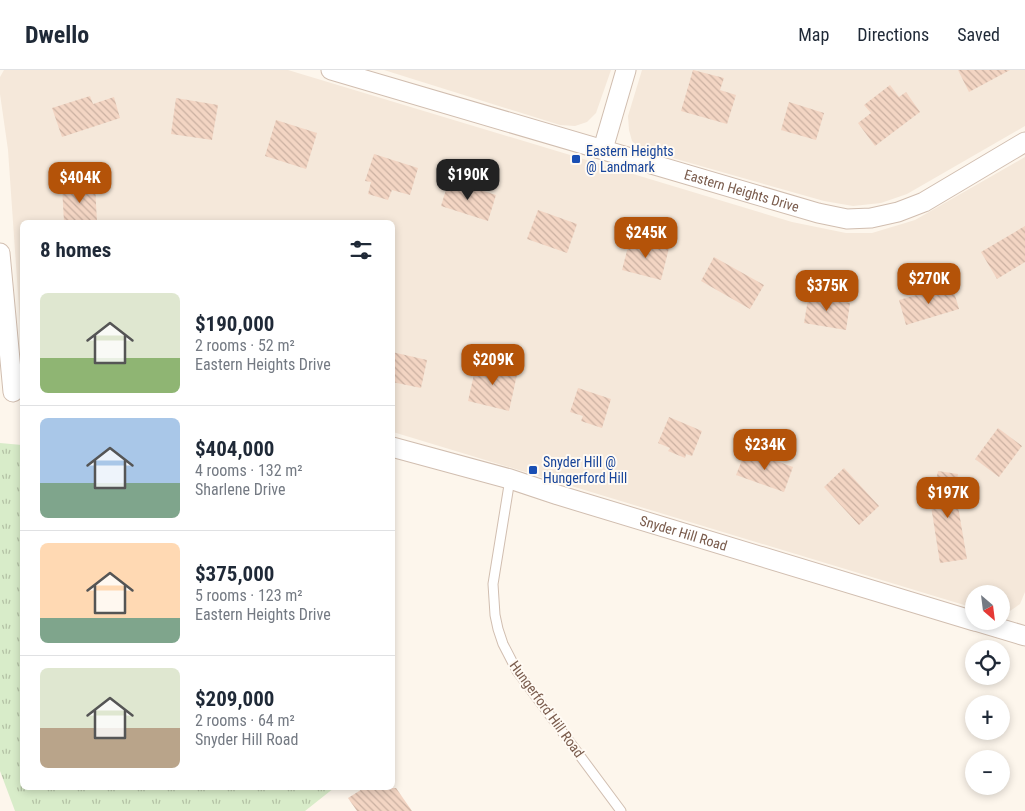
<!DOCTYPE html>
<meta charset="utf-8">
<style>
:root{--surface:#fff;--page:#f2f2f3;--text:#1f2937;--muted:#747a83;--line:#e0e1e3;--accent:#b45309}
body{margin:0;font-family:"Roboto Condensed",sans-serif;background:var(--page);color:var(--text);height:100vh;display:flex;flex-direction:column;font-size:19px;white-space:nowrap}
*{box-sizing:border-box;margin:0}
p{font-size:16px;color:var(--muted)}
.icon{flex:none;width:28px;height:28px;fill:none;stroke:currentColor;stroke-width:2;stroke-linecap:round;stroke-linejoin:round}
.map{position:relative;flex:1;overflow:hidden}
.side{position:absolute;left:20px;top:150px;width:375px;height:570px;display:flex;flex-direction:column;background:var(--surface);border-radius:8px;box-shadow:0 2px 8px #0003}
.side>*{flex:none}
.needle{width:32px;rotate:152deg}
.buttons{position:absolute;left:965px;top:515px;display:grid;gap:10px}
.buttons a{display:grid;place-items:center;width:45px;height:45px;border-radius:50%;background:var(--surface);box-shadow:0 2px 8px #0003;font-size:25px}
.price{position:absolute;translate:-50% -42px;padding:0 11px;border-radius:10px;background:var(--accent);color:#fff;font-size:16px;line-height:32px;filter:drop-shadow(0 1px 2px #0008)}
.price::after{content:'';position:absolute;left:50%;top:30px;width:15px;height:11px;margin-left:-8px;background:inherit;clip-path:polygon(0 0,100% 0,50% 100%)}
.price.on{background:#222;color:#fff}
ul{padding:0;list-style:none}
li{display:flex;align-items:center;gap:15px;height:125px;padding:0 20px}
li+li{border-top:1px solid var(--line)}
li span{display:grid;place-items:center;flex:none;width:140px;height:100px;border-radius:8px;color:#555}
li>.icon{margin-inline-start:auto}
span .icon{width:60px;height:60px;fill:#fffc;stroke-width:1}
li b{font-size:21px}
h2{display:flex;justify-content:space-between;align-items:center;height:60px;padding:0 20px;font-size:21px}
header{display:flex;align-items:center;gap:30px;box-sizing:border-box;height:70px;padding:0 25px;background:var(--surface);border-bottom:1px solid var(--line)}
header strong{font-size:24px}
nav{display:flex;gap:28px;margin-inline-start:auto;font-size:18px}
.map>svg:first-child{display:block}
.residential{fill:#f5e8da}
.grass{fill:url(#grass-tufts)}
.building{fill:url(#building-back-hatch)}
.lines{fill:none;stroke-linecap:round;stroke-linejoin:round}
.lane-casing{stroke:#d1beb0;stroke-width:11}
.street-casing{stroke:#d1beb0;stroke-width:21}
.lane{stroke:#fff;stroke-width:9}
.street{stroke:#fff;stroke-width:19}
.transit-dot{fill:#1a4fb4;stroke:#fffaf3;stroke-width:2}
.labels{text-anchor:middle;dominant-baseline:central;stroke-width:4;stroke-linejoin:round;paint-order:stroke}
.transit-label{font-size:14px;fill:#164399;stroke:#fffaf3;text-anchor:start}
.street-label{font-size:14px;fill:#7a5c4d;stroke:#fffaf3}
</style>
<header>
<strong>Dwello</strong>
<nav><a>Map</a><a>Directions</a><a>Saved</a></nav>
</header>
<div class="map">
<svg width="1025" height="741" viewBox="0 0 1025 741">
<defs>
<pattern id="grass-tufts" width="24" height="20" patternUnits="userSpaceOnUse" patternTransform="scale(1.25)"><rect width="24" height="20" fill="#d8ecc9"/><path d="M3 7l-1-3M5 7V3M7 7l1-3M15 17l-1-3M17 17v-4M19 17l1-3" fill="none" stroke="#b4c2a5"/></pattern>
<pattern id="building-back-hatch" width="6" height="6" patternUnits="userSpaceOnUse" patternTransform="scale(1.25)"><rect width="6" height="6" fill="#f3d5c3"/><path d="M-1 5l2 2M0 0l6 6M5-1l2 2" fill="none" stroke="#cab0a1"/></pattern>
</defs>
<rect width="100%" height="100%" fill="#fdf6ec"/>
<g class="residential">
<path d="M4,0H288L792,152L846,163H872L915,150L1025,87V522L1020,534L1007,543L1001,544V524H974V538L393,362L392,152H22V281L8,80L0,24V7Z"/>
<path d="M384,0H611L596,43L587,52L575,56L560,55Z"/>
<path d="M642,0H1025V56L907,124L881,133L853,136L824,131L641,79L632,71L629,60L628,46Z"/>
</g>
<path class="grass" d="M0,373L22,375V718H334L305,741H15L0,701Z"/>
<g class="building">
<path d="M693,0L724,8L720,20L736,25L727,54L681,41Z"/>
<path d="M958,0H1010L969,22Z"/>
<path d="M890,15L899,27L906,22L920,42L875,76L858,53L871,43L864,35Z"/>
<path d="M90,26L93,34L114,27L120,48L62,67L52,38Z"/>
<path d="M176,28L218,35L212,70L171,64Z"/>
<path d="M789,32L824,43L816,70L781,60Z"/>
<path d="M276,50L317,63L306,99L265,86Z"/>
<path d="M374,84L418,98L410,125L392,120L388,130L368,124L371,112L365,111Z"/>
<path d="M449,110L496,125L488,151L441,136Z"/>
<path d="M95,115L97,152H64L62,116Z"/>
<path d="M538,140L577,154L567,183L527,169Z"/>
<path d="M1025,156V192L997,209L981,182Z"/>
<path d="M630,169L669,178L661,210L622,200Z"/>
<path d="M714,187L764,215L750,239L701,211Z"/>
<path d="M952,215L959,239L906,255L899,230Z"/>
<path d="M817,224L837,227V231L850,233L846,260L804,253L808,229L816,230Z"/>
<path d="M392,282L427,290L421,318L392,312Z"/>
<path d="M477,291L518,300L509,341L468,331Z"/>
<path d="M578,318L611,329L602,358L581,351L583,346L570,342Z"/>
<path d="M669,347L702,361L692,386L686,384L685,388L668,381L670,378L658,373Z"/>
<path d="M998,358L1022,376L999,407L975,389Z"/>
<path d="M746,380L793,397L784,422L736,405Z"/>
<path d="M844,398L879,436L859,455L824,417Z"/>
<path d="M938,401L958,404L955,419L967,489L940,493L931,436Z"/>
<path d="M364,718H396L412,741H357L348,728Z"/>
</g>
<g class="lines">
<defs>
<path id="lane" d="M510,409L493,514L495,545L498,559L503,574L517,601L621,741"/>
<g id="street">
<path id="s1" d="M331,0L818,143L847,149L871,148L898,142L924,132L1025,72"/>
<path d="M603,79L626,0"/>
<path d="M0,183L13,322"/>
<path id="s2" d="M392,377L510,409L558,425L974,551"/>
<path d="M975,551L1025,566"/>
</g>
</defs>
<use href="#lane" class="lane-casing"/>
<use href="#street" class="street-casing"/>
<use href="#lane" class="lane"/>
<use href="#street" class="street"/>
</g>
<g class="transit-dot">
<rect x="571" y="84" width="10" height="10" rx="2.5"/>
<rect x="528" y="395" width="10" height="10" rx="2.5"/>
</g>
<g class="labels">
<g class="transit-label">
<text x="586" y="81">Eastern Heights<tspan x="586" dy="16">@ Landmark</tspan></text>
<text x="543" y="392">Snyder Hill @<tspan x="543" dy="16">Hungerford Hill</tspan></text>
</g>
<g class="street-label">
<text stroke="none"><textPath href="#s1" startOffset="428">Eastern Heights Drive</textPath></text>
<text stroke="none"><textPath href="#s2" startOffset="304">Snyder Hill Road</textPath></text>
<text transform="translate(547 639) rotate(54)">Hungerford Hill Road</text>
</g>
</g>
</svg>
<div class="buttons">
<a><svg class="needle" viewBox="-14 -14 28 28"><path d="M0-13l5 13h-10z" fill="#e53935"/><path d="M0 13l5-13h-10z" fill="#747a83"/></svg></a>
<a><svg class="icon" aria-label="locate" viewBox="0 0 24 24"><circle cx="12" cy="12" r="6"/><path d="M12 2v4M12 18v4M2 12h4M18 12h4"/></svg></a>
<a>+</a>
<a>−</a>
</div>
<b class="price on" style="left:468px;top:131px">$190K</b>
<b class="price" style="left:80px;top:134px">$404K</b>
<b class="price" style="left:646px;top:189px">$245K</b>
<b class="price" style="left:929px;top:235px">$270K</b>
<b class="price" style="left:827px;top:242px">$375K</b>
<b class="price" style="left:493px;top:316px">$209K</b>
<b class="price" style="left:765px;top:401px">$234K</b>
<b class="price" style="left:948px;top:449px">$197K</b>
<section class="side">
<h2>8 homes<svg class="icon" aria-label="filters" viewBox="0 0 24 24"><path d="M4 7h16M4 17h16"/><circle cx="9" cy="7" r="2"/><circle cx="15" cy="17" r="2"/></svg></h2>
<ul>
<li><span style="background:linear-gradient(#dfe7d0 65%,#8fb573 0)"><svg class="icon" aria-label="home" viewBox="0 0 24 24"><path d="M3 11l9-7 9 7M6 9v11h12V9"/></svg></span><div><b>$190,000</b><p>2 rooms · 52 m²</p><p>Eastern Heights Drive</p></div></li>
<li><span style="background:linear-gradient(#a9c7e8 65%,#7fa58c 0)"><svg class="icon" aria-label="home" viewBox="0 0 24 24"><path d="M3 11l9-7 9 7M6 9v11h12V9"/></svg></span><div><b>$404,000</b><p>4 rooms · 132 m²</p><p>Sharlene Drive</p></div></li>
<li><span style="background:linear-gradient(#ffd9b3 75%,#7fa58c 0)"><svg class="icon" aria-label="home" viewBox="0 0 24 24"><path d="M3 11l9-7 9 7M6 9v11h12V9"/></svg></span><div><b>$375,000</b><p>5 rooms · 123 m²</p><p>Eastern Heights Drive</p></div></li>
<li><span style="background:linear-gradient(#dfe7d0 60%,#b9a48a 0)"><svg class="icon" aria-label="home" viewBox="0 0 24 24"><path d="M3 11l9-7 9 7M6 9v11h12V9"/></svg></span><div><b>$209,000</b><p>2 rooms · 64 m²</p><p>Snyder Hill Road</p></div></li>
</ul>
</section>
</div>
